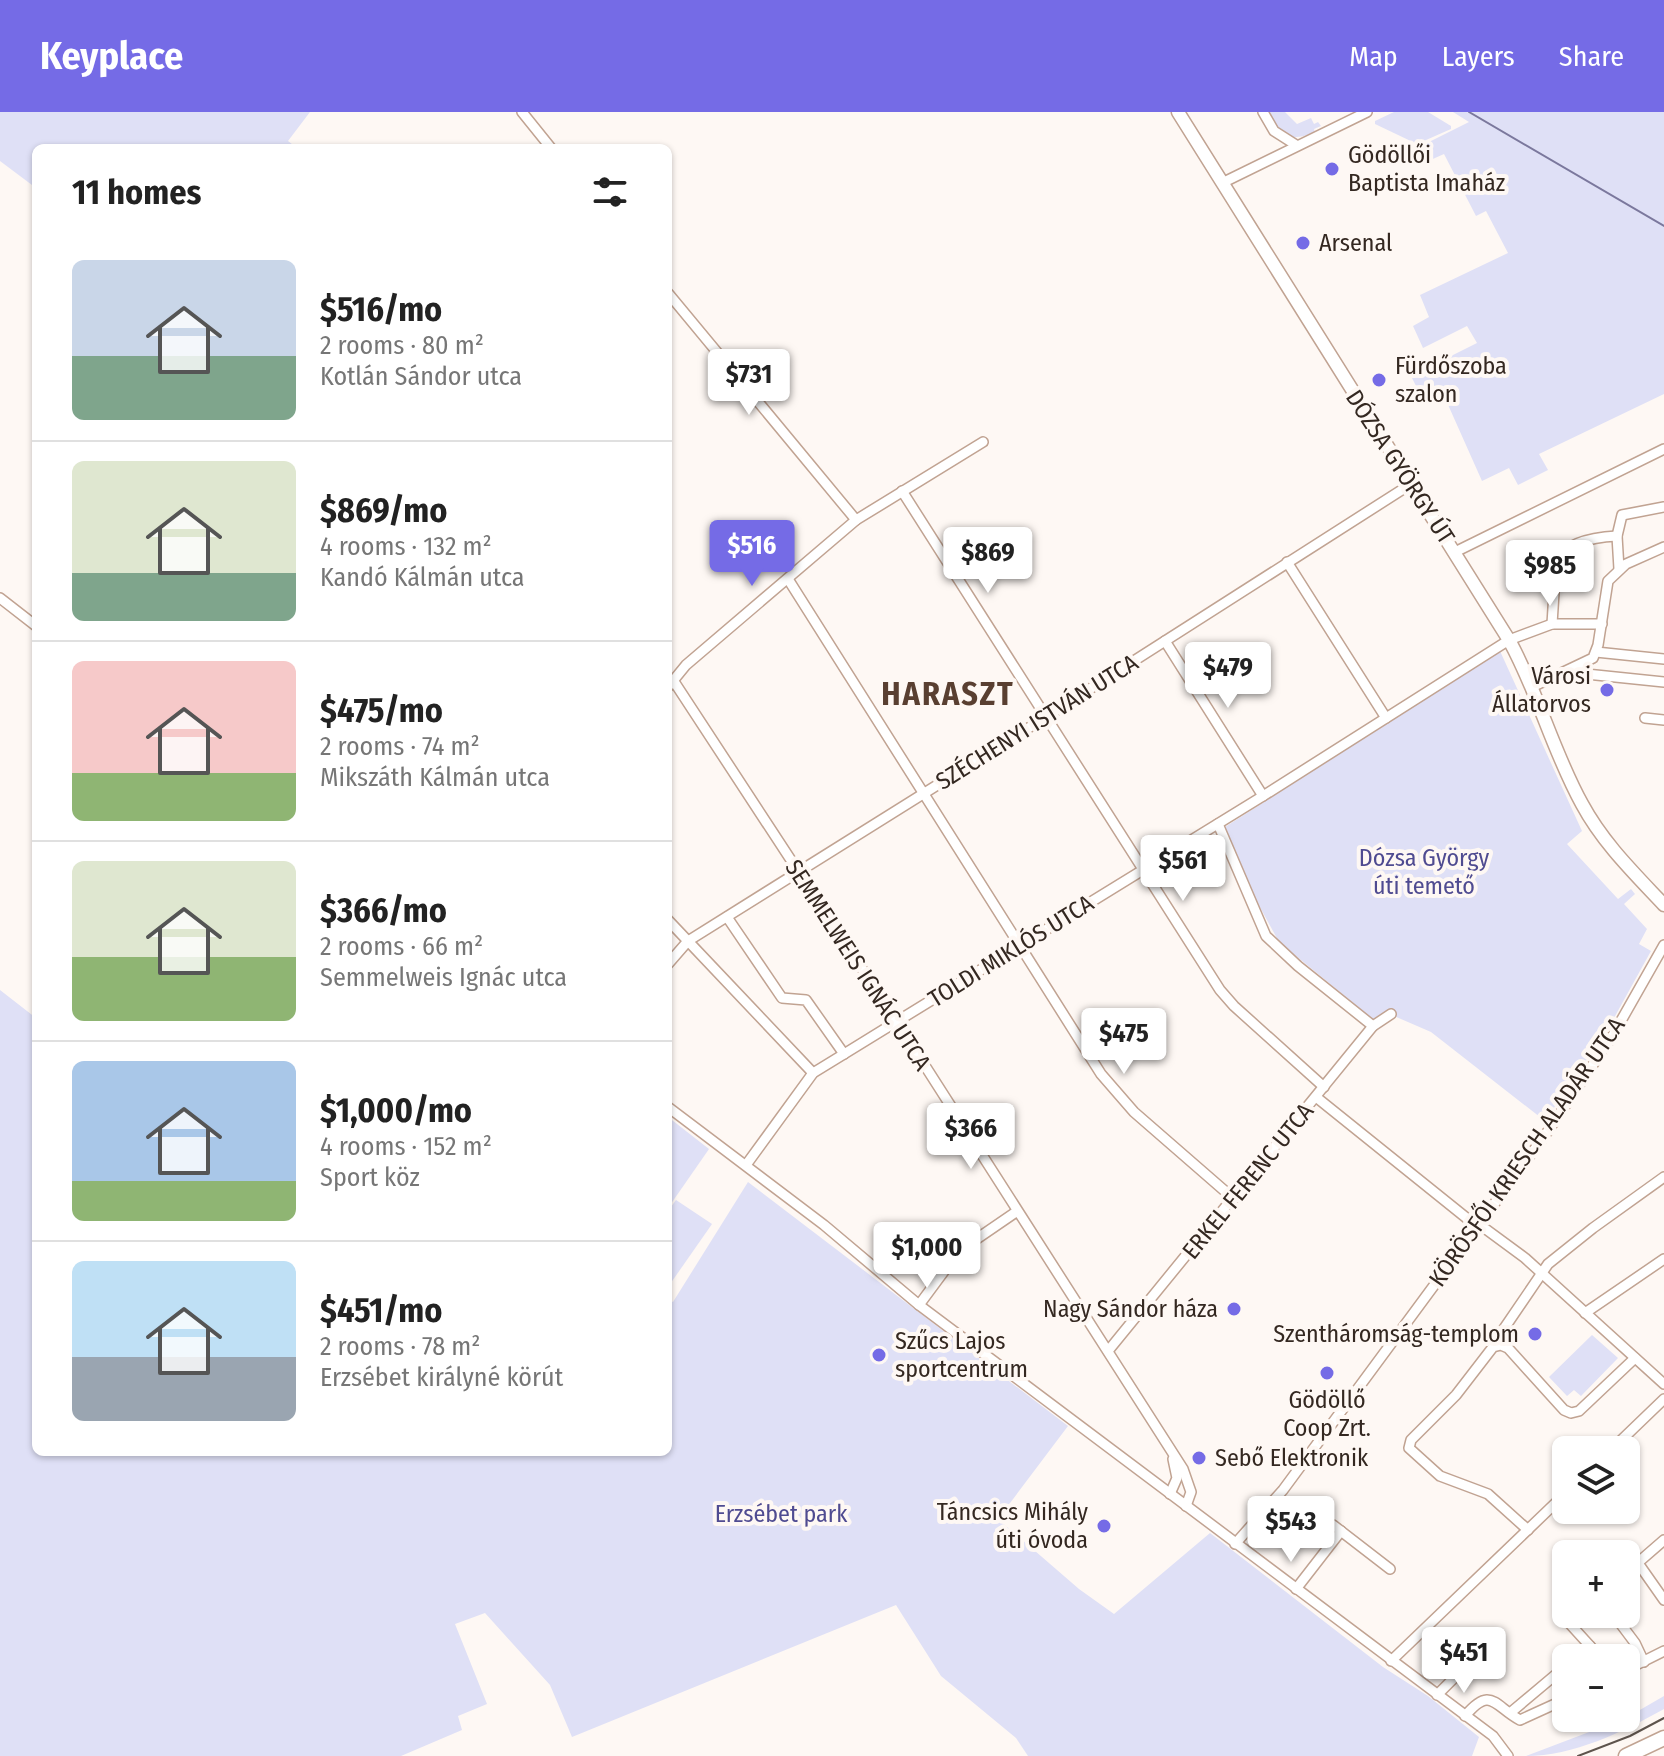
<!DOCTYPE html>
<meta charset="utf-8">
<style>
:root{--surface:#fff;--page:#f2f2f2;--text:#222;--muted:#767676;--line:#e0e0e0;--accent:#756be6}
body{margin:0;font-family:"Fira Sans Condensed",sans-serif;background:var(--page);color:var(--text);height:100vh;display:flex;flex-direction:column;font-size:30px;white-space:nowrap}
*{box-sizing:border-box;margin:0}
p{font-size:26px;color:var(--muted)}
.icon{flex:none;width:44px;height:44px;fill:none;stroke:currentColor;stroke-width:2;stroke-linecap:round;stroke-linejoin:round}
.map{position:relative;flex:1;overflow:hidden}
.side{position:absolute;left:32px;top:32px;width:640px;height:1312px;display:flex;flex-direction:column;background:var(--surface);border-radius:12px;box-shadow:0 2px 6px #0004}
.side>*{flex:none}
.tools{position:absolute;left:1552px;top:1324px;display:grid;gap:16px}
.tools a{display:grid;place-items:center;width:88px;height:88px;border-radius:12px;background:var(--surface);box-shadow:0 2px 6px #0004;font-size:40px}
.price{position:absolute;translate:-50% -68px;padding:0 18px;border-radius:8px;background:#fff;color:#222;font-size:26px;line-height:52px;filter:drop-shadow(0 2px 4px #0008)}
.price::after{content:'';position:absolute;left:50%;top:48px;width:24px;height:18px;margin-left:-12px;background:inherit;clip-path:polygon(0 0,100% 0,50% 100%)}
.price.active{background:var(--accent);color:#fff}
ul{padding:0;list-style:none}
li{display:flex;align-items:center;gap:24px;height:200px;padding:0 40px}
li+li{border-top:2px solid var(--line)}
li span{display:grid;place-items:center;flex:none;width:224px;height:160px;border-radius:12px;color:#555}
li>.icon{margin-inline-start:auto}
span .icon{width:96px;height:96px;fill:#fffc;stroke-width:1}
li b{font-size:34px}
h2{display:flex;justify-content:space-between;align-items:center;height:96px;padding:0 40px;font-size:34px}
header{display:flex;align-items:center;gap:48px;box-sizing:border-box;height:112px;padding:0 40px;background:var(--accent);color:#fff}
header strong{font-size:38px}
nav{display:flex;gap:44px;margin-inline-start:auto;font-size:28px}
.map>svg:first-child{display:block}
.green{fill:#dfe0f6}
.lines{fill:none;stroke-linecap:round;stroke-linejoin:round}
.stream{stroke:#7b789d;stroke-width:2}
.street-casing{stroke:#c1a392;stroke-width:12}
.secondary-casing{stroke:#c1a392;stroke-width:15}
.primary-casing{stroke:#c1a392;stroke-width:17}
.street{stroke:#fff;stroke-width:9}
.secondary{stroke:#fff;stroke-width:12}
.primary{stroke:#fff;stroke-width:14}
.tram{stroke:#5e544d;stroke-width:2}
.poi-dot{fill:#756be6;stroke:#fef8f4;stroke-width:3}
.labels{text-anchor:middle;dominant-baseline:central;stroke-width:8;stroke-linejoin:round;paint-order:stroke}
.poi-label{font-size:24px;fill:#342821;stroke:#fef8f4;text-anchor:start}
.street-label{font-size:24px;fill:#342821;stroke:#fef8f4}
.park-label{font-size:24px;fill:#4f4b91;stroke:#fef8f4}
.district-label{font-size:32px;font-weight:bold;letter-spacing:2px;fill:#593f31;stroke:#fef8f4}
</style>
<header>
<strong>Keyplace</strong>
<nav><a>Map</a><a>Layers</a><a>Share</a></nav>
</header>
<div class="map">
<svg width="1664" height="1644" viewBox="0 0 1664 1644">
<rect width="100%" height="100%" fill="#fef8f4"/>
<g class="green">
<path d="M0,0H310L288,29L297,36H36V76L0,49Z"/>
<path d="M1266,0H1285L1297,12L1311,6L1314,12L1318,10L1321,14L1314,17L1315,20C1286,32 1281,22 1266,0Z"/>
<path d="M1394,0H1428L1451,14V17L1417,32L1375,12V9Z"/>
<path d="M1453,0H1664V282L1539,342L1548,358L1518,373L1509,356L1482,369L1441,277L1422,286L1411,264L1477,231L1467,214L1423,236L1413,214L1429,205L1420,183L1508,141L1486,99L1476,104L1444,42L1426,50L1419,35L1469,10Z"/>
<path d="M1500,539L1582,719L1567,732L1618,787L1631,777L1635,782L1624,792L1647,817L1639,832L1651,839L1609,915L1545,1009L1431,920L1394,904L1374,908L1279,830L1256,788L1225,715Z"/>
<path d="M0,878L36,906V1340H668V1187L673,1190L748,1070L1068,1314L998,1407L1079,1477L1114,1502L1210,1421L1383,1555L1428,1584L1479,1625L1472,1644H1028L1016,1626L941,1564L896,1493L572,1625L550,1573L485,1501L455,1512L487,1592L458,1604L462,1618L401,1644H0Z"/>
<path d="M668,1005L709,1037L668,1096Z"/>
<path d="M676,1088L712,1112L668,1175V1099Z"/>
<path d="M1592,1223L1618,1246L1581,1284L1574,1278L1567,1284L1549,1265Z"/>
<path d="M1664,1584V1597C1623,1620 1573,1644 1526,1644L1626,1606Z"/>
</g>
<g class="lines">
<path class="stream" d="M1469,0L1664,114"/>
<defs>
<g id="street">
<path d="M522,0L551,36"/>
<path d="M1263,0L1274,19L1296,33"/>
<path d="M1222,71L1367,0"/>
<path d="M668,181L856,408"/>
<path d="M902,379L1220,878L1234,894L1324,975"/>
<path d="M1455,440L1664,337"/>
<path d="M1287,450L1386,606"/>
<path d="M1619,457L1617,424L1622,403L1664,395"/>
<path d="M788,467L1101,962L1134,1000L1234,1087"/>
<path d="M0,486L36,514"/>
<path d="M1552,512L1556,449C1567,429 1597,425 1617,424"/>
<path d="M1165,529L1263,684"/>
<path d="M1596,540L1664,547"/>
<path d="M1567,560L1664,570"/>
<path d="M673,568L897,910L1183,1357L1191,1380L1186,1394"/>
<path d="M668,575L686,553L856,408L983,330"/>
<path d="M1532,575L1593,546L1598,533L1608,469L1626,452L1664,435"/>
<path d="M1645,606L1664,608"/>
<path d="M1218,712L1266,824L1298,854L1373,914"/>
<path d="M727,805L782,886L806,888L844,942"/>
<path d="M668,808L813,961"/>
<path d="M668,852L688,829L1046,605L1411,372"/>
<path d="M1316,985L1469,1108L1487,1118L1525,1146L1664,1272"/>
<path d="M668,995L824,1113L919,1193L1493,1624L1508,1644"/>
<path d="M746,1053L813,961L844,942L1263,684L1509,528L1552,512H1602"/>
<path d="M919,1193L959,1139L1016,1100"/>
<path d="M1585,1201L1664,1147"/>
<path d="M1501,1221L1548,1152L1593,1116L1664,1065"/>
<path d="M1108,1239L1373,914L1391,902"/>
<path d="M1611,1338L1664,1287"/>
<path d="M1170,1382L1177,1366L1173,1347"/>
<path d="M1333,1413L1390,1457"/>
<path d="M1528,1418L1488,1382L1440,1364L1409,1336L1411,1328L1456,1283L1493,1235L1501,1233L1508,1236L1564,1298L1571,1301L1579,1299L1635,1246"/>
<path d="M1235,1432L1283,1378L1548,1019L1613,923L1664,833"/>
<path d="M1638,1451L1664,1488"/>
<path d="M1626,1461L1664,1428"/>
<path d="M1296,1477L1341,1419"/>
<path d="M1572,1502L1570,1512L1590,1534"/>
<path d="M1614,1503L1635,1531L1644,1550"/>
<path d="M1576,1546L1590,1534L1601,1546"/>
<path d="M1391,1549L1566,1381"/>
<path d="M1436,1558L1461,1533L1474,1546L1437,1583"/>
<path d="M1626,1558L1664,1539"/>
<path d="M1510,1601L1566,1554"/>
<path d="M1465,1604C1491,1573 1494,1594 1520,1608L1566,1587"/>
</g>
<path id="secondary" d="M1178,0L1509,528C1538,580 1553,640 1582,692C1603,731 1634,761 1664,793"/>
<path id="primary" d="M1626,1644L1664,1626"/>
</defs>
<use href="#street" class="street-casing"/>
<use href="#secondary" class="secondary-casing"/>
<use href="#primary" class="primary-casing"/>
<use href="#street" class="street"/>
<use href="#secondary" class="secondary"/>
<use href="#primary" class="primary"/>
<path class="tram" d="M1578,1644L1630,1624L1664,1606"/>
</g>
<g class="poi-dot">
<circle cx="1332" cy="57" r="8"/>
<circle cx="1303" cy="131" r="8"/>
<circle cx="1379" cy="268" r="8"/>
<circle cx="1607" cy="578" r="8"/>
<circle cx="1234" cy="1197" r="8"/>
<circle cx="1535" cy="1222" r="8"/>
<circle cx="879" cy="1243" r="8"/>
<circle cx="1327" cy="1261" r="8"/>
<circle cx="1199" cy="1346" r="8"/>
<circle cx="1104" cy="1414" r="8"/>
</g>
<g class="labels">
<g class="poi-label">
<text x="1348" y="43">Gödöllői<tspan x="1348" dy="28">Baptista Imaház</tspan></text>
<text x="1319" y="131">Arsenal</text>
<text x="1395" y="254">Fürdőszoba<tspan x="1395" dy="28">szalon</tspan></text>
<text x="1591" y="564" text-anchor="end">Városi<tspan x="1591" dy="28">Állatorvos</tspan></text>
<text x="1218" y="1197" text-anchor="end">Nagy Sándor háza</text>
<text x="1519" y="1222" text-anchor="end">Szentháromság-templom</text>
<text x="895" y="1229">Szűcs Lajos<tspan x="895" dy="28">sportcentrum</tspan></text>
<text x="1327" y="1288" text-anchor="middle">Gödöllő<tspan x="1327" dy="28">Coop Zrt.</tspan></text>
<text x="1215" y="1346">Sebő Elektronik</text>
<text x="1088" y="1400" text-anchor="end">Táncsics Mihály<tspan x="1088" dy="28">úti óvoda</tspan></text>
</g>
<g class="street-label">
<text transform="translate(1400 355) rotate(57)">DÓZSA GYÖRGY ÚT</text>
<text transform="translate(1037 610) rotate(-32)">SZÉCHENYI ISTVÁN UTCA</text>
<text transform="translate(1011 839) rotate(-32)">TOLDI MIKLÓS UTCA</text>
<text transform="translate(858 853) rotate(57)">SEMMELWEIS IGNÁC UTCA</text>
<text transform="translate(1527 1040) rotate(-55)">KÖRÖSFŐI KRIESCH ALADÁR UTCA</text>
<text transform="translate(1248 1069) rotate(-51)">ERKEL FERENC UTCA</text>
</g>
<g class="park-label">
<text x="1424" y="746">Dózsa György<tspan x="1424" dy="28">úti temető</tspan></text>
<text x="781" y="1402">Erzsébet park</text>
</g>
<g class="district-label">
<text x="948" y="582">HARASZT</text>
</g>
</g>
</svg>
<div class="tools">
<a><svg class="icon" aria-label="layers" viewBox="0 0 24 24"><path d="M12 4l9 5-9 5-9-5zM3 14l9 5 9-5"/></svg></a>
<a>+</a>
<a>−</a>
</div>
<b class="price" style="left:749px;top:305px">$731</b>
<b class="price active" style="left:752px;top:476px">$516</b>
<b class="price" style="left:988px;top:483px">$869</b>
<b class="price" style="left:1550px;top:496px">$985</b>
<b class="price" style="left:1228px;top:598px">$479</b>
<b class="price" style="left:1183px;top:791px">$561</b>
<b class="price" style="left:1124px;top:964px">$475</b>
<b class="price" style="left:971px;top:1059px">$366</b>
<b class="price" style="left:927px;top:1178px">$1,000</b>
<b class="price" style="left:1291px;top:1452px">$543</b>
<b class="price" style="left:1464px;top:1583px">$451</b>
<section class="side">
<h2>11 homes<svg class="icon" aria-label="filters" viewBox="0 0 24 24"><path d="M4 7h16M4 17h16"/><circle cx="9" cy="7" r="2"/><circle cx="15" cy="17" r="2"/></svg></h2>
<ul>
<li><span style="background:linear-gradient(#c9d6e8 60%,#7fa58c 0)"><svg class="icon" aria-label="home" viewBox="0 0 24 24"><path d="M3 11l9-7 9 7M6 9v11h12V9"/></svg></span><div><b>$516/mo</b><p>2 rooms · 80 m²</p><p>Kotlán Sándor utca</p></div></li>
<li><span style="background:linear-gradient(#dfe7d0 70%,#7fa58c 0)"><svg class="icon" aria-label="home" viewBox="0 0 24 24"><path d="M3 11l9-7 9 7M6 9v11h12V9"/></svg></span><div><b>$869/mo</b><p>4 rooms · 132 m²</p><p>Kandó Kálmán utca</p></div></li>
<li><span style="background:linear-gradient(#f6c9c9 70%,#8fb573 0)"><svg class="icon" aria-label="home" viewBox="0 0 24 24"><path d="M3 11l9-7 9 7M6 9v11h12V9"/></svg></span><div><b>$475/mo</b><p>2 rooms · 74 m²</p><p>Mikszáth Kálmán utca</p></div></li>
<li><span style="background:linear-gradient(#dfe7d0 60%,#8fb573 0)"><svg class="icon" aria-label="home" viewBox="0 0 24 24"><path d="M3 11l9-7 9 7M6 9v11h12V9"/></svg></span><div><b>$366/mo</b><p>2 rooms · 66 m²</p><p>Semmelweis Ignác utca</p></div></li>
<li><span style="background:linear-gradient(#a9c7e8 75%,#8fb573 0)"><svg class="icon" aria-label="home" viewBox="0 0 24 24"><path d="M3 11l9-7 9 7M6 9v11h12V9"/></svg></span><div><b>$1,000/mo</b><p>4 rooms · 152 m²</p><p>Sport köz</p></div></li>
<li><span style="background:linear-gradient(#bfe0f5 60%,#9aa5b1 0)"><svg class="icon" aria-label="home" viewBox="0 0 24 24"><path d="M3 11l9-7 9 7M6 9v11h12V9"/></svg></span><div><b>$451/mo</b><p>2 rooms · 78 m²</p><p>Erzsébet királyné körút</p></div></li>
</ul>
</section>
</div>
